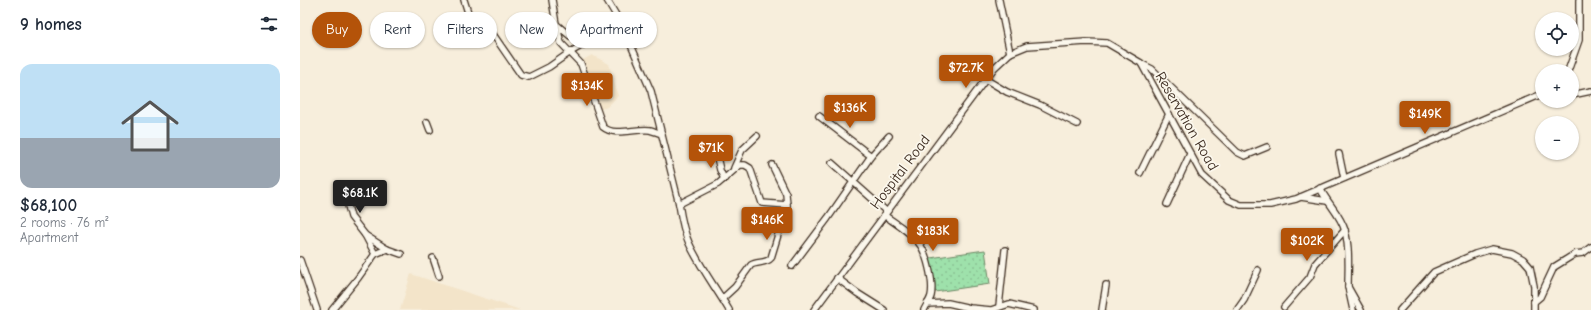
<!DOCTYPE html>
<meta charset="utf-8">
<style>
:root{--surface:#fff;--page:#f6f6f7;--text:#1f2937;--muted:#747a83;--accent:#b45309}
body{margin:0;font-family:"Comic Neue",sans-serif;background:var(--page);color:var(--text);height:100vh;display:flex;flex-direction:column;font-size:15px;white-space:nowrap}
*{box-sizing:border-box;margin:0}
p{font-size:13px;color:var(--muted)}
.icon{flex:none;width:22px;height:22px;fill:none;stroke:currentColor;stroke-width:2;stroke-linecap:round;stroke-linejoin:round}
.map{position:relative;flex:1;overflow:hidden}
.drawer{display:flex;flex-direction:column;background:var(--surface);width:300px}
.drawer>*{flex:none}
.banner{position:absolute;left:12px;top:12px;width:380px;height:36px;display:flex;gap:8px}
.fabs{position:absolute;left:1235px;top:12px;display:grid;gap:8px}
.fabs a{display:grid;place-items:center;width:44px;height:44px;border-radius:50%;background:var(--surface);box-shadow:0 1px 3px #0004;font-size:20px}
.price{position:absolute;translate:-50% -34px;padding:0 9px;border-radius:4px;background:var(--accent);color:#fff;font-size:13px;line-height:26px;filter:drop-shadow(0 1px 2px #0008)}
.price::after{content:'';position:absolute;left:50%;top:24px;width:12px;height:9px;margin-left:-6px;background:inherit;clip-path:polygon(0 0,100% 0,50% 100%)}
.price.current{background:#222;color:#fff}
ul{padding:0;list-style:none}
li{display:grid;align-content:center;gap:8px;height:212px;padding:0 20px}
li span{display:grid;place-items:center;height:124px;border-radius:12px;color:#555}
li>.icon{margin-inline-start:auto}
span .icon{width:72px;height:72px;fill:#fffc;stroke-width:1}
li b{font-size:17px}
h2{display:flex;justify-content:space-between;align-items:center;height:48px;padding:0 20px;font-size:17px}
.pill{padding:0 14px;border-radius:18px;background:var(--surface);box-shadow:0 1px 3px #0004;font-size:14px;line-height:36px}
.pill.current{background:var(--accent);color:#fff}
main{display:flex;flex:1;min-height:0}
.map>svg:first-child{display:block}
.built{fill:#f3e4c9}
.park{fill:url(#park-dots);stroke:#6c8664}
.lines{fill:none;stroke-linecap:round;stroke-linejoin:round}
.minor-casing{stroke:#3b2a1e;stroke-width:8}
.minor{stroke:#fbf7ec;stroke-width:5.5}
.labels{text-anchor:middle;dominant-baseline:central;stroke-width:3.5;stroke-linejoin:round;paint-order:stroke}
.street-label{font-size:15px;fill:#3b2a1e;stroke:#fbf7ec}
</style>
<main>
<section class="drawer">
<h2>9 homes<svg class="icon" aria-label="filters" viewBox="0 0 24 24"><path d="M4 7h16M4 17h16"/><circle cx="9" cy="7" r="2"/><circle cx="15" cy="17" r="2"/></svg></h2>
<ul>
<li><span style="background:linear-gradient(#bfe0f5 60%,#9aa5b1 0)"><svg class="icon" aria-label="home" viewBox="0 0 24 24"><path d="M3 11l9-7 9 7M6 9v11h12V9"/></svg></span><div><b>$68,100</b><p>2 rooms · 76 m²</p><p>Apartment</p></div></li>
</ul>
</section>
<div class="map">
<svg width="1291" height="310" viewBox="0 0 1291 310">
<defs>
<pattern id="park-dots" width="8" height="8" patternUnits="userSpaceOnUse"><rect width="8" height="8" fill="#9ee1ab"/><path d="M2 2h.1M6 6h.1" fill="none" stroke="#89c193" stroke-width="1.8" stroke-linecap="round"/></pattern>
</defs>
<rect width="100%" height="100%" fill="#f7eedc"/>
<filter id="ink" filterUnits="userSpaceOnUse"><feTurbulence type="fractalNoise" baseFrequency=".025" numOctaves="2"/><feDisplacementMap in="SourceGraphic" scale="8" xChannelSelector="R" yChannelSelector="G"/><feConvolveMatrix kernelMatrix="1 2 1 2 8 2 1 2 1" color-interpolation-filters="sRGB"/></filter>
<g filter="url(#ink)">
<g class="built">
<path d="M292,55L309,64L318,96L307,107L299,110L281,61Z"/>
<path d="M111,274L202,304L220,310H100Z"/>
</g>
<path class="park" d="M685,250L690,284L635,292L630,258Z"/>
<g class="lines">
<defs>
<g id="minor">
<path d="M164,0L171,22L188,27L221,75L229,77L249,67L269,53L306,31"/>
<path d="M252,0L256,24L270,36L323,27"/>
<path d="M307,0L323,27L351,91L379,204C381,217 383,230 389,243C400,267 416,288 429,310"/>
<path d="M699,0L710,53"/>
<path d="M256,24L261,43L281,64L303,127C315,137 335,128 350,130C354,131 358,133 362,134"/>
<path d="M842,64L852,69L937,152L945,156L967,147"/>
<path d="M1268,71L1279,40V0"/>
<path d="M685,79L707,92L740,105L777,124"/>
<path d="M1272,95L1291,91"/>
<path d="M519,116L571,156"/>
<path d="M127,122L130,130"/>
<path d="M416,153L420,170L424,179"/>
<path d="M1039,154L1044,178"/>
<path d="M532,163L586,211"/>
<path d="M434,168L442,150L457,136"/>
<path d="M840,173L869,114"/>
<circle cx="44" cy="193" r="5.5"/>
<path d="M1020,188C1027,203 1041,215 1045,231C1050,248 1048,269 1048,287"/>
<path d="M1001,197L1027,201"/>
<path d="M46,198L51,217L65,235L75,254"/>
<path d="M379,204L418,184L440,165H445L450,168L462,203L487,205"/>
<path d="M867,204L890,154"/>
<path d="M584,215C595,223 609,231 618,242C627,252 634,283 631,296C630,300 626,306 624,310"/>
<path d="M65,235L87,249L101,254"/>
<path d="M133,258L139,276"/>
<path d="M0,260L17,310"/>
<path d="M492,266L528,218L571,156L589,136"/>
<path d="M537,278L557,293L584,310"/>
<path d="M423,298L435,287L451,265C457,261 466,264 471,258L487,205L486,194L472,165"/>
<path d="M1234,302L1240,297L1254,267L1275,254L1283,253L1291,247"/>
<path d="M627,304L648,303L670,308L691,310L709,304L734,310"/>
<path d="M699,306L705,250"/>
<path d="M984,307L1010,277L1015,264L1045,230"/>
<path d="M32,310L58,278L75,254L87,249"/>
<path d="M514,310L694,68L710,53L727,46L786,42L807,43L841,63L902,175L929,200L941,205H970L996,199L1242,94"/>
<path d="M802,310L806,285"/>
<path d="M937,310L944,300L958,270"/>
<path d="M1053,310L1048,287L1061,310"/>
<path d="M1100,310L1134,272L1175,254L1192,249L1212,253L1223,259L1230,267L1234,286V310"/>
</g>
</defs>
<use href="#minor" class="minor-casing"/>
<use href="#minor" class="minor"/>
</g>
</g>
<g class="labels">
<g class="street-label">
<text transform="translate(887 121) rotate(60)">Reservation Road</text>
<text transform="translate(600 172) rotate(-53)">Hospital Road</text>
</g>
</g>
</svg>
<div class="fabs">
<a><svg class="icon" aria-label="locate" viewBox="0 0 24 24"><circle cx="12" cy="12" r="6"/><path d="M12 2v4M12 18v4M2 12h4M18 12h4"/></svg></a>
<a>+</a>
<a>−</a>
</div>
<b class="price" style="left:666px;top:89px">$72.7K</b>
<b class="price" style="left:287px;top:107px">$134K</b>
<b class="price" style="left:550px;top:129px">$136K</b>
<b class="price" style="left:1125px;top:135px">$149K</b>
<b class="price" style="left:411px;top:169px">$71K</b>
<b class="price current" style="left:60px;top:214px">$68.1K</b>
<b class="price" style="left:467px;top:241px">$146K</b>
<b class="price" style="left:633px;top:252px">$183K</b>
<b class="price" style="left:1007px;top:262px">$102K</b>
<div class="banner">
<a class="pill current">Buy</a>
<a class="pill">Rent</a>
<a class="pill">Filters</a>
<a class="pill">New</a>
<a class="pill">Apartment</a>
</div>
</div>
</main>
